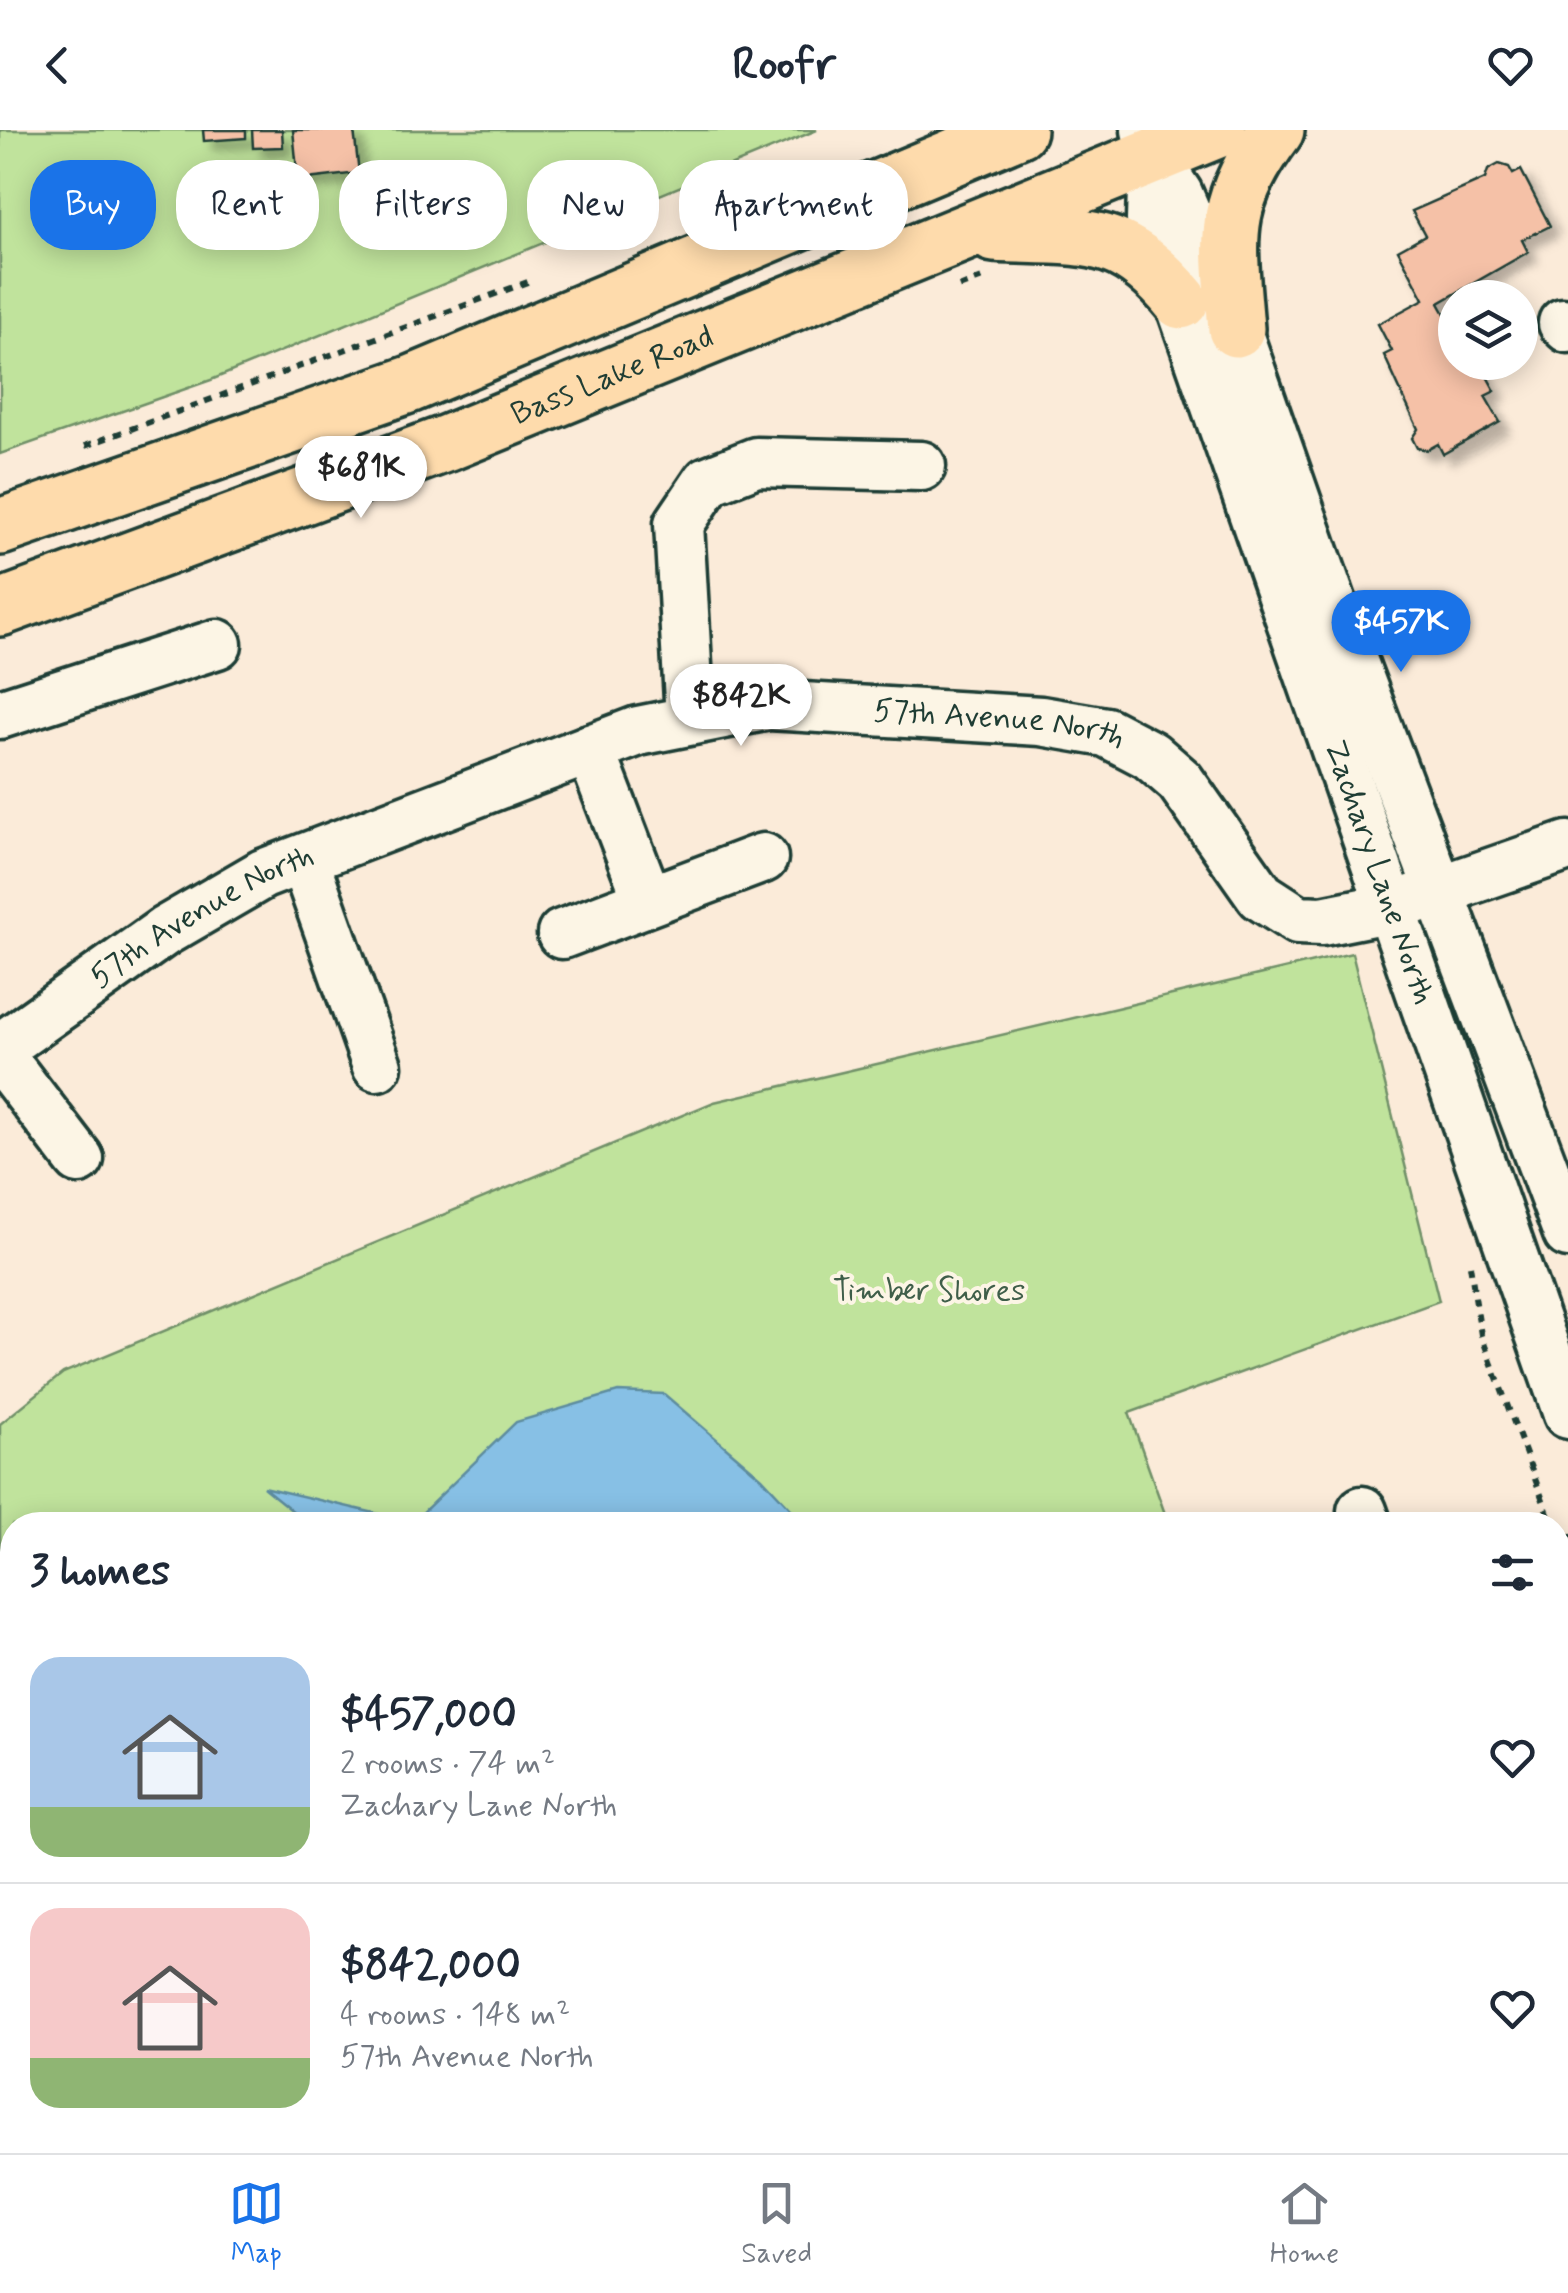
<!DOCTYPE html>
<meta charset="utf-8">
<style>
:root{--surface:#fff;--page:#f2f2f3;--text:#1f2937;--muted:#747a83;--line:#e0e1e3;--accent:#1a73e8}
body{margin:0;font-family:Mynerve,sans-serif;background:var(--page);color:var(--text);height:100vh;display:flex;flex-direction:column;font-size:38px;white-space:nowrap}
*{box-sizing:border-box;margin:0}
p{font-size:32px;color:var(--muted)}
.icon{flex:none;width:55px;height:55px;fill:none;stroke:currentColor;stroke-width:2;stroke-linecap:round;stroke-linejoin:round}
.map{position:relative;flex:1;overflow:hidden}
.details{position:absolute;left:0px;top:1382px;width:1570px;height:642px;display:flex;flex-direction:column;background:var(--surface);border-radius:40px 40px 0 0;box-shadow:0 5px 25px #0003}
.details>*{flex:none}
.top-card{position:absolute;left:30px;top:30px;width:1000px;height:90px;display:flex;gap:20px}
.buttons{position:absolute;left:1438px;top:150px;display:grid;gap:20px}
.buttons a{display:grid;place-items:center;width:100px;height:100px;border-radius:50%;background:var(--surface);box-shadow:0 5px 25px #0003;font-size:50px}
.price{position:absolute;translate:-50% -85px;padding:0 22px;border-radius:35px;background:#fff;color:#222;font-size:32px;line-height:65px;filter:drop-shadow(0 2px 5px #0008)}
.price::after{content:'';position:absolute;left:50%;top:60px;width:30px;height:22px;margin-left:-15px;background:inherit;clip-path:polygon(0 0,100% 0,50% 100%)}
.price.selected{background:var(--accent);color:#fff}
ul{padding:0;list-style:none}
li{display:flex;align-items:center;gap:30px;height:250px;padding:0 30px}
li+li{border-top:2px solid var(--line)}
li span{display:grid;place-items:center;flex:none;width:280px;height:200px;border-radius:30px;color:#555}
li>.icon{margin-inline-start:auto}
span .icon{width:120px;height:120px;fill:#fffc;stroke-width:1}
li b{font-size:42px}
h2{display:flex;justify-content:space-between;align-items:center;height:120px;padding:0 30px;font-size:42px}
.pill{padding:0 35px;border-radius:40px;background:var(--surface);box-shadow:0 5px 25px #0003;font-size:35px;line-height:90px}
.pill.selected{background:var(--accent);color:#fff}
header{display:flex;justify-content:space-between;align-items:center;height:130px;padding:0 30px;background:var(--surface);font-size:45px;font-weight:700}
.menu{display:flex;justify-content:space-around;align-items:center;height:140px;border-top:2px solid var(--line);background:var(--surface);font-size:28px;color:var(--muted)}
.menu a{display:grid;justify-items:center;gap:5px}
.menu .selected{color:var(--accent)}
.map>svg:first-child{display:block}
.green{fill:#c0e39c;stroke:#709068;stroke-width:2.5}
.water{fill:#87c0e5;stroke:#5d8c9e;stroke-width:2.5}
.building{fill:#f5c1a7;stroke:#1f3d34;stroke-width:2.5;filter:url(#shadow)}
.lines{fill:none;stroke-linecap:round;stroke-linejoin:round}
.minor-casing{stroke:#1f3d34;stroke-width:55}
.major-casing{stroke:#1f3d34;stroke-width:62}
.path{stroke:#1f3d34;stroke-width:6;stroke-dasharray:8 8;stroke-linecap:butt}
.minor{stroke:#fcf5e5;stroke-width:48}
.major{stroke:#fedbac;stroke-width:55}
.labels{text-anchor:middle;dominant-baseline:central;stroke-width:8;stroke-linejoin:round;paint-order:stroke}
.street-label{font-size:32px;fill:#1f3d34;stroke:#fcf5e5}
.park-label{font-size:32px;fill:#3f5e49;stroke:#fcf5e5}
</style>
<header><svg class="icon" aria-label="back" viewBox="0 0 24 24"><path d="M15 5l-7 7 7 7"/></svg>Roofr<svg class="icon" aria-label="heart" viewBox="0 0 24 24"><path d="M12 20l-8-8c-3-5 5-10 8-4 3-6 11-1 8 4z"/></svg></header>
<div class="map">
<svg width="1568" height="2023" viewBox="0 0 1568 2023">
<defs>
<filter id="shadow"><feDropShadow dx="9" dy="9" stdDeviation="5" flood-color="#0004"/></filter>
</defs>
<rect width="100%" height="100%" fill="#fbebd9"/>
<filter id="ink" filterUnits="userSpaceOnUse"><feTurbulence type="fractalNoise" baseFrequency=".01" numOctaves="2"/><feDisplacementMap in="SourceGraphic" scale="20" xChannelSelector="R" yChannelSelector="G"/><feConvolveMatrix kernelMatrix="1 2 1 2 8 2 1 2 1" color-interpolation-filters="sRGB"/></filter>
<g filter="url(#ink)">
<g class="green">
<path d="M0,0H817L211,250L0,324Z"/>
<path d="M1352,823L1439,1171L1129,1283L1169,1395H12V2012H1558V1724L1568,1721V2023H0V1294L63,1243L714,972Z"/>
</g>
<g class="water">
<path d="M618,1262L664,1264L762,1348L806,1395H310L263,1357L413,1392L516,1292Z"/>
<path d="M12,1539V1600L0,1595V1540Z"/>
<path d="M12,1741V1885L0,1867V1748Z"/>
<path d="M981,2012L983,2023H693L688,2013Z"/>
</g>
<g class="building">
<path d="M203,0H246V8L204,11Z"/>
<path d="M252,0H282L283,17L253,18Z"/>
<path d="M293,0H354L359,43L298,50Z"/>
<path d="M1499,34L1509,37L1513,44L1521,40L1550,96L1522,110L1528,122L1439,173L1449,191L1455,187V232H1479L1495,261L1485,266L1500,292L1443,324L1438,314L1427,320L1417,318L1412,308L1418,299L1384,225L1392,221L1378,194L1424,169L1398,120L1425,105L1412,81L1485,49L1488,40Z"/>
</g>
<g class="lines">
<defs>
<g id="minor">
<path id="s1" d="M1146,0L1153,27L1151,90L1568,1284"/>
<path d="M1153,27L1178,64L1236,199L1348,519L1568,1103"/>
<path d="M1563,193L1568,198"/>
<path d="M0,584L217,514"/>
<path d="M690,588L679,394L708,351L756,332L921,336"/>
<path d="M590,619L648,770"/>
<path d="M304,730L377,936"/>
<path d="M562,804L763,728"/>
<path id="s2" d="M0,918L165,801L263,744L638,601L769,575L1041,591L1106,602L1150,625L1180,651L1261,766L1298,790L1322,791L1392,777L1568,716"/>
<path d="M0,926L79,1029"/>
<path d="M1362,1381L1367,1395"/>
<path d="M1558,1434L1568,1431"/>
</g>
<g id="major">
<path d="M994,104C1081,109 1119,95 1181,171"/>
<path d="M1236,199C1229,109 1219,76 1276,0"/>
<path d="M0,397L411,254L1018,0"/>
<path id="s3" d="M0,478L445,314L1217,0"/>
</g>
</defs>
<use href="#minor" class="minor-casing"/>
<use href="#major" class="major-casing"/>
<g class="path">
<path d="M959,157L985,147"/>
<path d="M85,316L533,150"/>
<path d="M1470,1135L1481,1205L1552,1394"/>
</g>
<use href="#minor" class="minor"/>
<use href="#major" class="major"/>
</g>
</g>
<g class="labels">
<g class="street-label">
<text stroke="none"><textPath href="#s3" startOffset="655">Bass Lake Road</textPath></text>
<text stroke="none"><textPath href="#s2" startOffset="1082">57th Avenue North</textPath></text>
<text stroke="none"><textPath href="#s1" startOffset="782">Zachary Lane North</textPath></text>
<text stroke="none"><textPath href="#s2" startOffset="242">57th Avenue North</textPath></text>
</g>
<g class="park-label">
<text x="929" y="1161">Timber Shores</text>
</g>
</g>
</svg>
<div class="buttons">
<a><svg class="icon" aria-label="layers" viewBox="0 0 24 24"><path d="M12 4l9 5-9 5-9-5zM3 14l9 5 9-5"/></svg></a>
</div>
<b class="price" style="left:361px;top:391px">$681K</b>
<b class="price selected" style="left:1401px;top:545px">$457K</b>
<b class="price" style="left:741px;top:619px">$842K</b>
<div class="top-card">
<a class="pill selected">Buy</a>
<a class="pill">Rent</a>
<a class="pill">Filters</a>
<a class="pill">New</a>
<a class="pill">Apartment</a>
</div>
<section class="details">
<h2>3 homes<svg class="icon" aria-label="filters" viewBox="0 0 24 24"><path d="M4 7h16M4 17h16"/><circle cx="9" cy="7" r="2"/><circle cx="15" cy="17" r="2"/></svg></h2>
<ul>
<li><span style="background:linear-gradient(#a9c7e8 75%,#8fb573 0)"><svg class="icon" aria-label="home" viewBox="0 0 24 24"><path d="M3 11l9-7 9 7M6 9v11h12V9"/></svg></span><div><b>$457,000</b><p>2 rooms · 74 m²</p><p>Zachary Lane North</p></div><svg class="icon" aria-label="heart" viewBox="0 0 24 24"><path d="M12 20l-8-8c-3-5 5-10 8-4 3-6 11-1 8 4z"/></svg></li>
<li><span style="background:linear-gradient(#f6c9c9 75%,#8fb573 0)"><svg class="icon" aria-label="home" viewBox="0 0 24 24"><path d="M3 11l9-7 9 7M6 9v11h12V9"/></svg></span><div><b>$842,000</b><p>4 rooms · 148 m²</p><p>57th Avenue North</p></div><svg class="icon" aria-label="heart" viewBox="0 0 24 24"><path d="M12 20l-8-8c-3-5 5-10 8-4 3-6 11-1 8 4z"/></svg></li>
</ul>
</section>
</div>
<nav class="menu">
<a class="selected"><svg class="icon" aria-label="map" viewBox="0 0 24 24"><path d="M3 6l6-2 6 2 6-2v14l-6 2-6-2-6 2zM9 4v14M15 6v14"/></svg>Map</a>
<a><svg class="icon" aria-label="saved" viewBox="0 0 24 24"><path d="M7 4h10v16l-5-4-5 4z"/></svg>Saved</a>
<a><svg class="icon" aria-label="home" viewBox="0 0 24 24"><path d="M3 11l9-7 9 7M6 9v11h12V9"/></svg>Home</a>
</nav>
